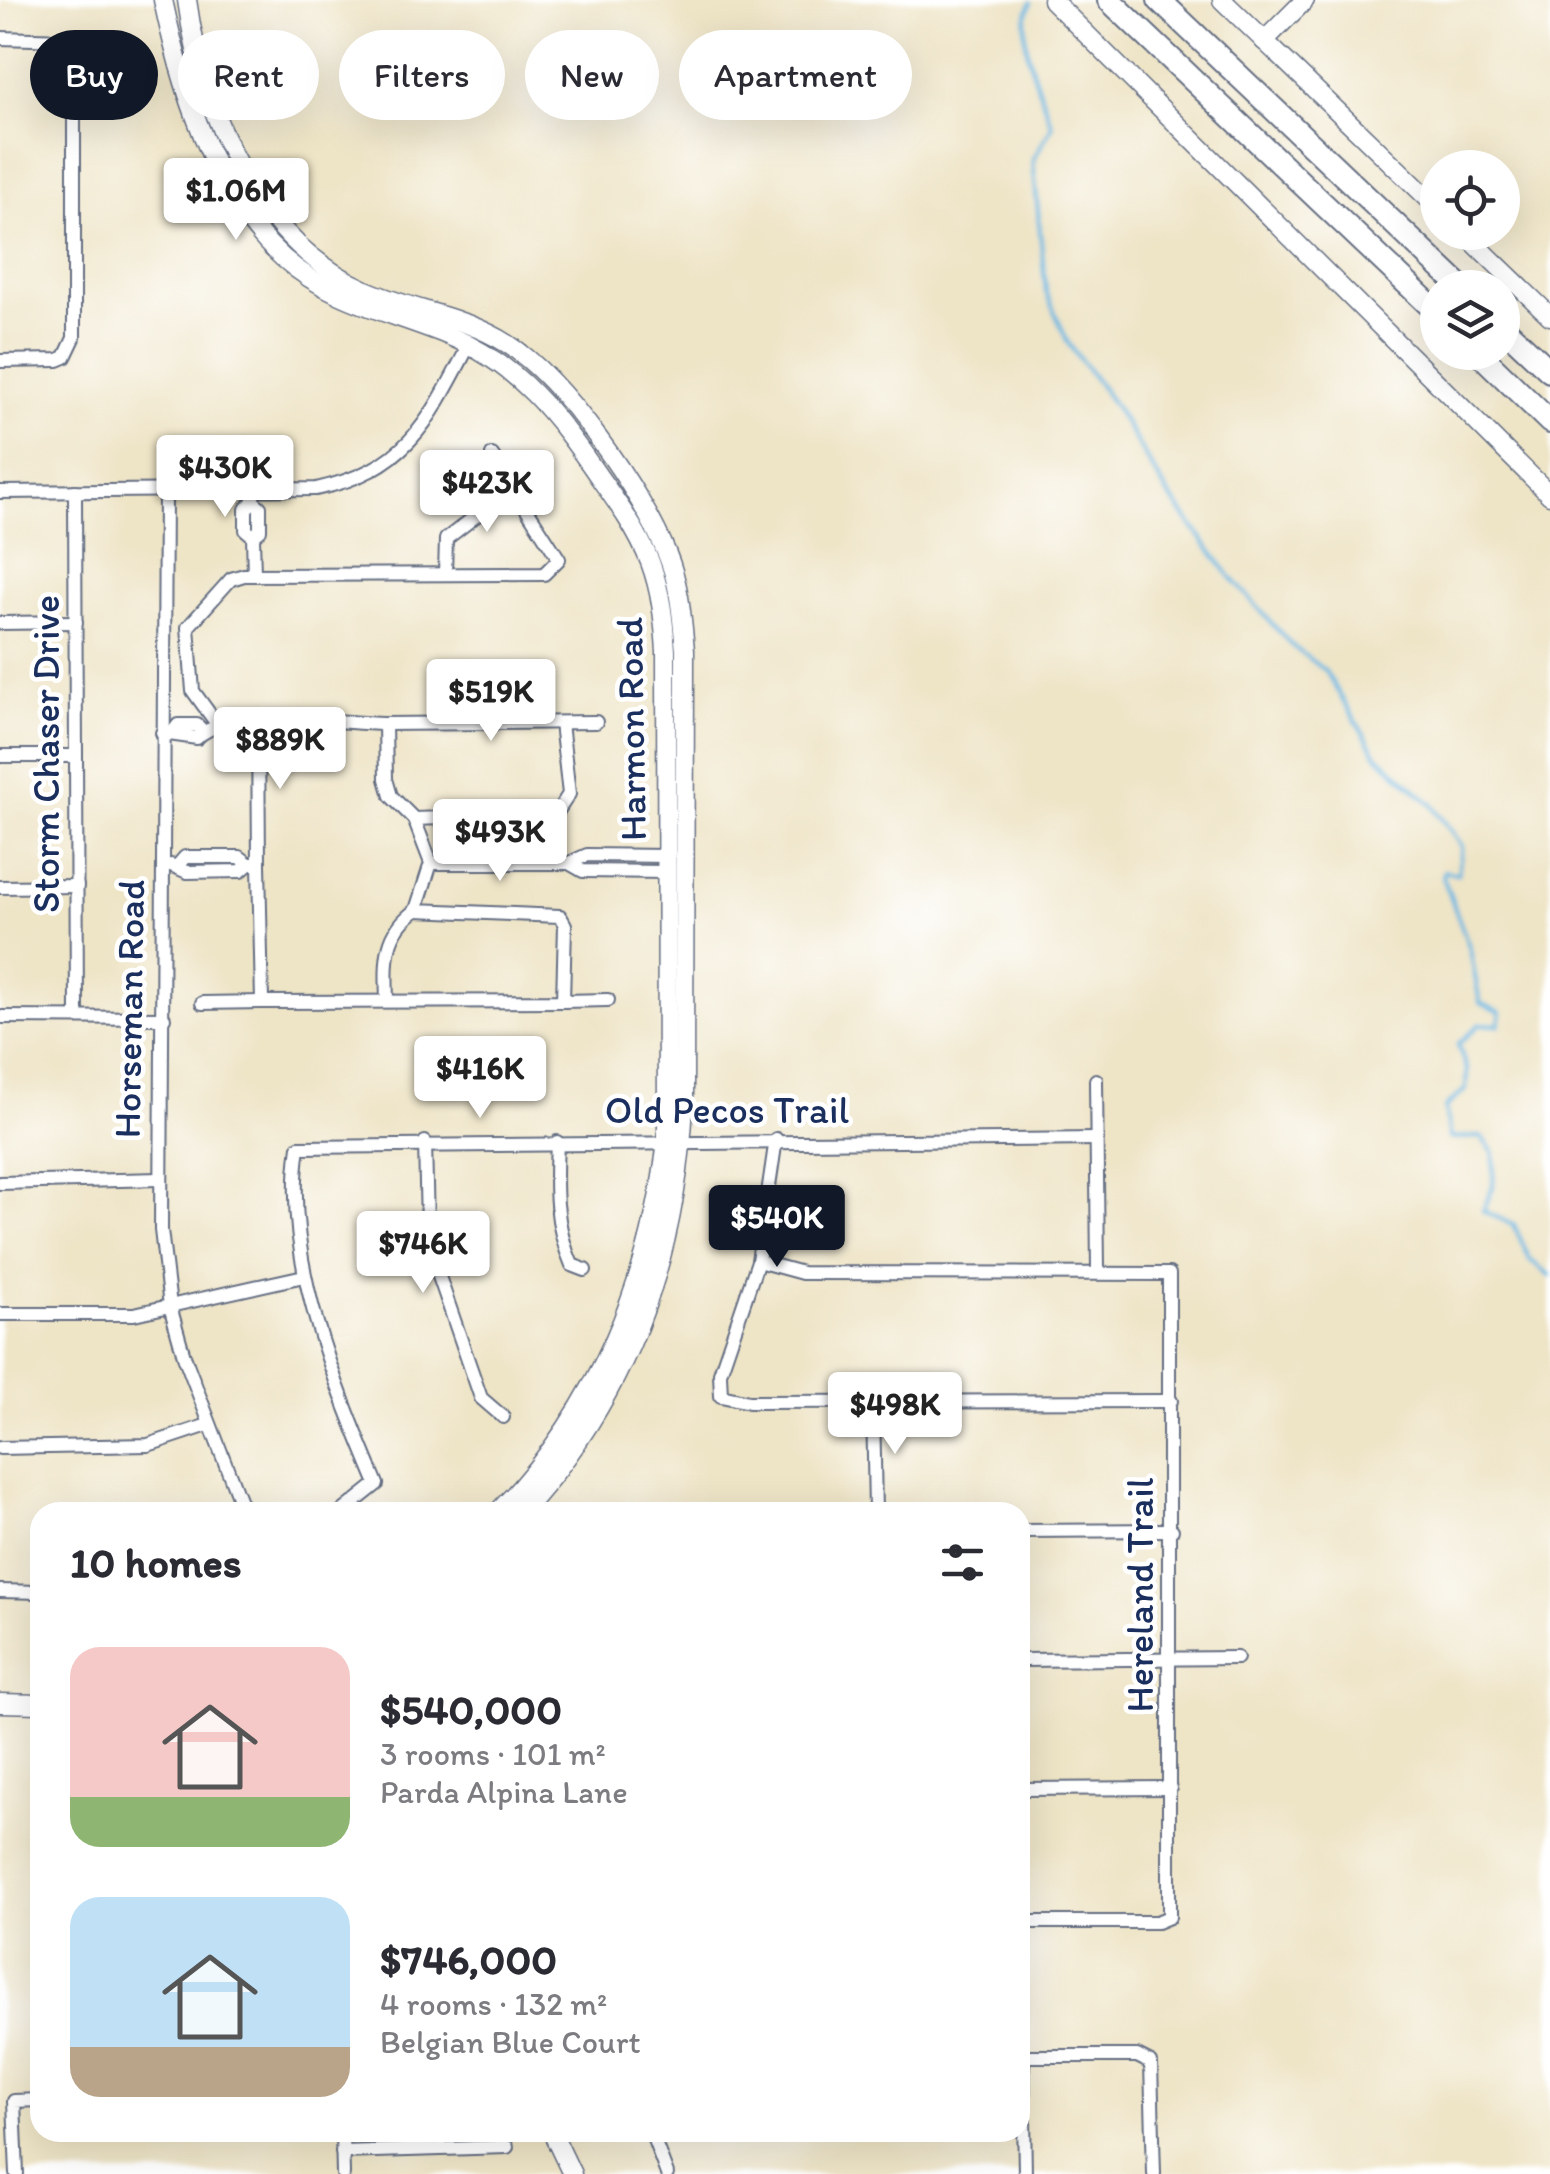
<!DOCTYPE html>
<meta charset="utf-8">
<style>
:root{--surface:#fff;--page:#f2f2f3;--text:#2b2b33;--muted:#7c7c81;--accent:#111827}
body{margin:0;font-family:Itim,sans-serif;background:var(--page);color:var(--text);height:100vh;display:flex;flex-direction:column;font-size:38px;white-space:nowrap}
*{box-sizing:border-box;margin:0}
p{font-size:32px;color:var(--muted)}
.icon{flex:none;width:55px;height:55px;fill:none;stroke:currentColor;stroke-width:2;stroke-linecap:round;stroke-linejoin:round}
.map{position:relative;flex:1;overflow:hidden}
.sheet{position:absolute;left:30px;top:1502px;width:1000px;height:640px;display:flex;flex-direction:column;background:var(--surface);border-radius:30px;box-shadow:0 10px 40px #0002}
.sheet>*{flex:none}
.top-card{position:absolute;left:30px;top:30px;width:1000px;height:90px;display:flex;gap:20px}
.tools{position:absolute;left:1420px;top:150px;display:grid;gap:20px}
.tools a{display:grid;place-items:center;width:100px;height:100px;border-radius:50%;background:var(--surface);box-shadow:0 10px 40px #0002;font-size:50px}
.price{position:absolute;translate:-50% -85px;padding:0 22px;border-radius:10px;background:#fff;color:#222;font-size:32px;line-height:65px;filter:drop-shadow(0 2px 5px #0008)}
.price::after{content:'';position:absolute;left:50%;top:60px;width:30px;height:22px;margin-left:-15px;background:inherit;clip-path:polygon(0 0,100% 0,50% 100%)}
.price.current{background:var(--accent);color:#fff}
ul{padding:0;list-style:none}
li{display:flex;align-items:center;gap:30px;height:250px;padding:0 40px}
li span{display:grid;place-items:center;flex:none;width:280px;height:200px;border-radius:30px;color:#555}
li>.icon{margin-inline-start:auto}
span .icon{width:120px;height:120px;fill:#fffc;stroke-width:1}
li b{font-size:42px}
h2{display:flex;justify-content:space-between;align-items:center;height:120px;padding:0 40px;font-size:42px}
.chip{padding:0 35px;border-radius:45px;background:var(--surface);box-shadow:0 10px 40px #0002;font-size:35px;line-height:90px}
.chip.current{background:var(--accent);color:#fff}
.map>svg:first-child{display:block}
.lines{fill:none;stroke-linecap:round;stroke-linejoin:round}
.stream{stroke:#69b7e3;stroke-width:4}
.street-casing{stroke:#656e82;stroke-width:16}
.secondary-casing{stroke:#656e82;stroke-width:21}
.highway-casing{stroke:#656e82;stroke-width:26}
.street{stroke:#fff;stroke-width:12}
.secondary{stroke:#fff;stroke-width:18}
.highway{stroke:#fff;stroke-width:22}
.labels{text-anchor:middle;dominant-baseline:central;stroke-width:9;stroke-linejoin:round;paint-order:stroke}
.street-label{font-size:38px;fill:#1b2f5e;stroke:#fff}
</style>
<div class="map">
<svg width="1550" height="2174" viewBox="0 0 1550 2174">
<rect width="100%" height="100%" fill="#fff"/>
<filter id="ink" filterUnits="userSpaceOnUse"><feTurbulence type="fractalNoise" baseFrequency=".01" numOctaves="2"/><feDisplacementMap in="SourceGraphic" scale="20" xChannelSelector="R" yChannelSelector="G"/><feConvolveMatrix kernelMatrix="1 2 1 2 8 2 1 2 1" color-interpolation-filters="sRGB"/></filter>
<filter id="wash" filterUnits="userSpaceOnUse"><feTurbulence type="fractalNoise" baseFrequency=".0048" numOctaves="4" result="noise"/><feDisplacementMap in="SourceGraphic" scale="40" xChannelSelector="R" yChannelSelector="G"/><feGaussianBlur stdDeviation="2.25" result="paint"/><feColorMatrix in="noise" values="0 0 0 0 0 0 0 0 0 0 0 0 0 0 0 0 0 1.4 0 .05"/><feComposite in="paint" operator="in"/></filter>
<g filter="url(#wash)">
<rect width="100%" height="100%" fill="#eee4c6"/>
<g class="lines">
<path class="stream" d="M1031,3C1014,41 1040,89 1052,126L1033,160L1046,292L1068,343L1114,405L1166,491L1230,576L1291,645L1325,671L1377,755L1431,804L1462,846L1458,874L1444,871L1443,877L1470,949L1480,1003L1501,1012L1499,1025L1480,1024L1458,1044L1467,1071L1466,1089L1445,1108L1450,1138L1481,1137L1494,1153L1493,1187L1483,1211L1514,1225L1530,1260L1550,1275"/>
</g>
</g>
<g filter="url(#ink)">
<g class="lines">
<defs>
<g id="street">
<path d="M0,38L66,40L74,62V338L65,357L58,360L0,361"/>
<path d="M253,490V501L260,507V530L253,536L254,575"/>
<path d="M75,491L77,1016"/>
<path d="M0,492L316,489C406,470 429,422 469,345"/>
<path d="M165,492L161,1230L170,1306L184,1356L244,1512"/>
<path d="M253,501L246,509V530L253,536"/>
<path d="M445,574L446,539L512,488"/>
<path d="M0,623L76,622"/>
<path d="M258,721L259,864"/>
<path d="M217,724L193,691L188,627L231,579L244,575L544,574L559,559L492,455"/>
<path d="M385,724L596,722"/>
<path d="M162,733L197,738C226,707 343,723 385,724L386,779L391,796L414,819L431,863L416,910L560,916L565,925L563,1001L262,1002L259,864H249L240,857H185L178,865"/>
<path d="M172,733L178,725H197L203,731"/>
<path d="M0,756H76"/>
<path d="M414,819L556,814L569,794L561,723"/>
<path d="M431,863H569L587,855L667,856"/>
<path d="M569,863L583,871L667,872"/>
<path d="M171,865L187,872L241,871L249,864"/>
<path d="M0,887L77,886"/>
<path d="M387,1001C386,963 383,933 416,910"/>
<path d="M563,1001L608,1000"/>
<path d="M202,1003L262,1002"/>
<path d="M0,1017L164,1018"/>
<path d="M1096,1080L1098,1271"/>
<path d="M776,1139L758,1261L720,1373L721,1396L749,1402L1171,1401"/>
<path d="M425,1142L427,1226L434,1262L481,1398L503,1417"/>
<path d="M557,1142C555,1185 554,1224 572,1265L585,1270"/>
<path d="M0,1183L160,1179"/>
<path d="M758,1261L802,1273L1169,1274V1917L1157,1922H1020"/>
<path d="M0,1314H134L304,1276"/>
<path d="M873,1402L875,1512"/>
<path d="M0,1448L148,1445L208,1425"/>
<path d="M342,1512L377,1484C335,1384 282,1257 299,1147L1097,1139"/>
<path d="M1020,1531L1172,1530"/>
<path d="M0,1591L40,1592"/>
<path d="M1020,1660L1237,1658"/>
<path d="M1020,1789L1170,1788"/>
<path d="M1020,2056H1137L1151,2063L1154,2174"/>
<path d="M1023,2056L1025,2174"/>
<path d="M342,2132L343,2174"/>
<path d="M651,2132L667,2174"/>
<path d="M342,2152L507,2147"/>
<path d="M17,2174L14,2101L40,2100"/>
</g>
<g id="secondary">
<path d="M163,0C181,86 215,198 283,258C333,302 388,311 447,335C519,364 557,416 599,477C619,505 637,530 650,562C661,591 664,621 666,651L667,1140C651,1281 598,1410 498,1512"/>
<path d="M187,0C203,115 255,241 366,290C413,311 464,316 508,344C564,380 642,492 667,554C680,585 682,618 685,650L684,1103C677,1257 627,1397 522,1512"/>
<path d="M1052,0L1550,495"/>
<path d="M1222,0L1438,208"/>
<path d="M1264,41L1305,0"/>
<path d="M1463,232L1550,316"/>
<path d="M0,1703L40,1704"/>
<path d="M552,2132L572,2174"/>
</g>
<g id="highway">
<path d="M1109,0L1438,313"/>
<path d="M1159,0L1462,288"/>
<path d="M1502,326L1550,371"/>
<path d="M1478,352L1550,422"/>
</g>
</defs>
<use href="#street" class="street-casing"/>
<use href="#secondary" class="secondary-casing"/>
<use href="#highway" class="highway-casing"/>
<use href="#street" class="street"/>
<use href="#secondary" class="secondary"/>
<use href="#highway" class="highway"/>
</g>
</g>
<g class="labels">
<g class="street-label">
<text transform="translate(631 729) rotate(-91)">Harmon Road</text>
<text transform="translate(46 754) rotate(-90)">Storm Chaser Drive</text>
<text transform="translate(129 1009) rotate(-89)">Horseman Road</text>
<text x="727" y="1110">Old Pecos Trail</text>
<text transform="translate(1140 1595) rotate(-90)">Hereland Trail</text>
</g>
</g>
</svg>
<div class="tools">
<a><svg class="icon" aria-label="locate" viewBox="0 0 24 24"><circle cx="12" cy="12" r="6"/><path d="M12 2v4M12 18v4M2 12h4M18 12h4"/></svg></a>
<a><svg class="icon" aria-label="layers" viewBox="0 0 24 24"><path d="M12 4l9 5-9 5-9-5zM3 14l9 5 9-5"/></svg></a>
</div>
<b class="price" style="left:236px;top:243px">$1.06M</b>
<b class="price" style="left:225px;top:520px">$430K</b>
<b class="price" style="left:487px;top:535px">$423K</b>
<b class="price" style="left:491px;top:744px">$519K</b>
<b class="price" style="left:280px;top:792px">$889K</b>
<b class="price" style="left:500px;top:884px">$493K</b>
<b class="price" style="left:480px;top:1121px">$416K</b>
<b class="price current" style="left:777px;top:1270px">$540K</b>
<b class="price" style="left:423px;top:1296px">$746K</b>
<b class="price" style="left:895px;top:1457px">$498K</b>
<div class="top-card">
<a class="chip current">Buy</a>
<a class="chip">Rent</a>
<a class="chip">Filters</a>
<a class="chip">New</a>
<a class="chip">Apartment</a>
</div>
<section class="sheet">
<h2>10 homes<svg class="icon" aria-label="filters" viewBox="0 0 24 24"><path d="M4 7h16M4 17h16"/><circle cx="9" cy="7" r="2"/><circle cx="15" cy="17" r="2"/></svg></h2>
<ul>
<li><span style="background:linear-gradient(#f6c9c9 75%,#8fb573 0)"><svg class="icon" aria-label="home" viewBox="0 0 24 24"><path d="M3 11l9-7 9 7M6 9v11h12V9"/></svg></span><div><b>$540,000</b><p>3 rooms · 101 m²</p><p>Parda Alpina Lane</p></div></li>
<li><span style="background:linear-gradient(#bfe0f5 75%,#b9a48a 0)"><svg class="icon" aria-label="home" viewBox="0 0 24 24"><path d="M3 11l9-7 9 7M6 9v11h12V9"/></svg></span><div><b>$746,000</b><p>4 rooms · 132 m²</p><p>Belgian Blue Court</p></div></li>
</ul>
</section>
</div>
